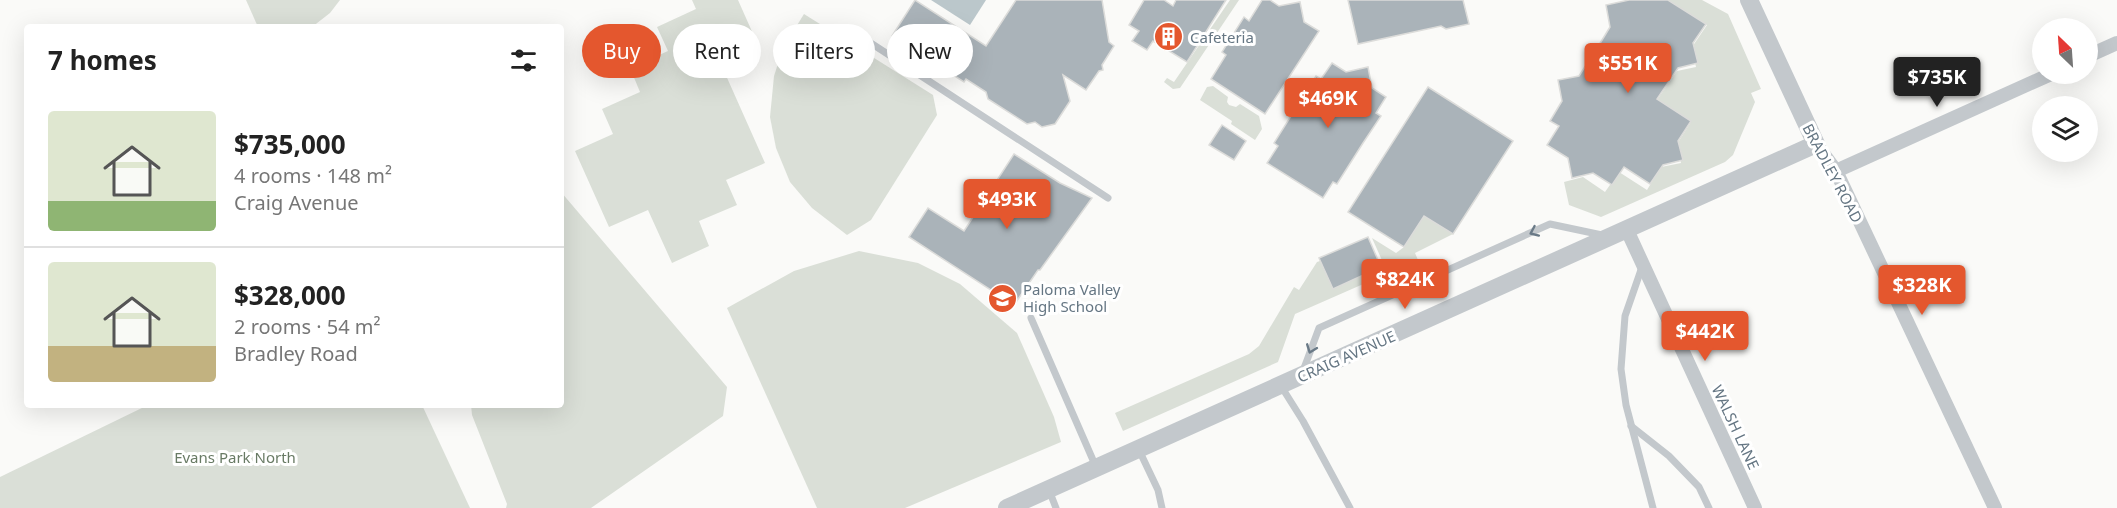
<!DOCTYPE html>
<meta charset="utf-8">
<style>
:root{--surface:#fff;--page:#f2f2f2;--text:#222;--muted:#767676;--line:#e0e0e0;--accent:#e4572e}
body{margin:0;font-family:"Noto Sans",sans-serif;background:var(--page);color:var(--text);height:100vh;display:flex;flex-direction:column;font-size:22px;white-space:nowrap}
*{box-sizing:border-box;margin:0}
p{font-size:20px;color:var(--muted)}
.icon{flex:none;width:33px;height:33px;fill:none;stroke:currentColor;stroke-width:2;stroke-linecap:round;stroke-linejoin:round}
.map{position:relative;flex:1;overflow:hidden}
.sheet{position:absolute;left:24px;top:24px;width:540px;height:384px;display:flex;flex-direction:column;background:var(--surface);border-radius:6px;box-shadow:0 6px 24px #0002}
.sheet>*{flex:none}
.top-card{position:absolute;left:582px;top:24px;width:570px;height:54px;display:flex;gap:12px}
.needle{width:39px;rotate:335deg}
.fabs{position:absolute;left:2032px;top:18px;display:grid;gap:12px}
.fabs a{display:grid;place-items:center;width:66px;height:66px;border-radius:50%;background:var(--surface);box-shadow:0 6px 24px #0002;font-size:30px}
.price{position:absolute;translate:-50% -51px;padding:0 14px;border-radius:6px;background:var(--accent);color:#fff;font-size:20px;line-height:39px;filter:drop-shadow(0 2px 3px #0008)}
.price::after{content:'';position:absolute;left:50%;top:36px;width:18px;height:14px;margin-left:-9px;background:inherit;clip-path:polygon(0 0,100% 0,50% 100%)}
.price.active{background:#222;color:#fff}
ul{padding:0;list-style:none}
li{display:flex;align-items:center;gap:18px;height:150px;padding:0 24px}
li+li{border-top:2px solid var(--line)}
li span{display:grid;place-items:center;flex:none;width:168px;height:120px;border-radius:6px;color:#555}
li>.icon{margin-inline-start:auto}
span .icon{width:72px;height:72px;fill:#fffc;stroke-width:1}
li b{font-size:26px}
h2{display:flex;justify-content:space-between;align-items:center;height:72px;padding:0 24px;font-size:26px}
.chip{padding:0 21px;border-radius:27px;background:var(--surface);box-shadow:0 6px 24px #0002;font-size:21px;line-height:54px}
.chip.active{background:var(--accent);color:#fff}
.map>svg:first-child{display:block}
.green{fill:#dadfd7}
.water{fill:#bbc7cb}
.building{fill:#aab3b9;stroke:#dcdcda;stroke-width:1.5}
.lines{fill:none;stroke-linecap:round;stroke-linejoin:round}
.service{stroke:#c3c8cc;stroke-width:7}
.minor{stroke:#c3c8cc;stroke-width:14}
.tertiary{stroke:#c3c8cc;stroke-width:18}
.oneway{stroke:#6a7a87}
.labels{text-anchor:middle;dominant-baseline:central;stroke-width:6;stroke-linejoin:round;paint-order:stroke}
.poi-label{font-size:15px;fill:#657683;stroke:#fff;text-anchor:start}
.street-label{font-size:15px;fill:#657683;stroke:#fff}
.park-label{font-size:15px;fill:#687a64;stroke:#fff}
</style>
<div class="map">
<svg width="2117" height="508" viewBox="0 0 2117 508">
<rect width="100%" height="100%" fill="#fafaf8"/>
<g class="green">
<path d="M246,0H340L330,13L312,27H258Z"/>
<path d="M692,0H738L758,45L720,62L765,163L726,180L737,205L699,221L709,246L672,263L648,210L609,227L575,151L613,134L602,109L640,92L630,68L668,51L657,27L696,9Z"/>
<path d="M1230,0H1239L1180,88L1173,89L1164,82L1167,78L1174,82Z"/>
<path d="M1668,0H1702L1728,14L1761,89L1751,93L1755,102L1733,155L1725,162L1601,217L1569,205L1564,182L1583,177L1605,192L1619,172L1647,190L1661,167L1681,163L1677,144L1691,122L1657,100L1677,71L1696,67L1692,47L1707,25Z"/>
<path d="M804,14L933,95L937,115L871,220L847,235L812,208L790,182L776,148L770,117L774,76L783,48Z"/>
<path d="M1213,86L1228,97L1227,102L1229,105L1236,107L1240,104L1259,116L1262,129L1255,140L1231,124L1232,121L1200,100L1207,87Z"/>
<path d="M561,192L727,387L723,416L591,508H506L507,504L472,415L471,405H561Z"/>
<path d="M1424,216L1453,234L1415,253L1418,260L1295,314L1278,362L1123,431L1115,413L1249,354L1259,346L1294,287L1299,290L1317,262L1320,261L1333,289L1374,270L1375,272L1385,267L1372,238L1396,253L1404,247Z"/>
<path d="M859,251L918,263L960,284L1017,333L1054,417L1061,442L905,508H817L727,308L794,271Z"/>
<path d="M148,405H422L470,508H0V477Z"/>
</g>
<path class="water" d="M931,0H986L970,25Z"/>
<g class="building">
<path d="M915,0L986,46L1016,0H1102L1109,42L1114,46L1102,65L1103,70L1099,71L1086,90L1063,75L1070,101L1055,124L1042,127L1035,122L1027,124L988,99L986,92L966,79L964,82L892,36Z"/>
<path d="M1144,0H1164L1173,6L1176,0H1226L1187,62L1153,41L1147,50L1132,41L1139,31L1129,25Z"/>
<path d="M1262,0H1270L1279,6L1300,2L1304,22L1319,31L1265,114L1211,79L1226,55L1222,52L1244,17L1249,21Z"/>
<path d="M1348,0H1463L1469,24L1446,29L1441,26L1358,44Z"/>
<path d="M1629,0H1668L1706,24L1693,43L1698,63L1678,68L1657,99L1691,121L1678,141L1683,160L1663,165L1650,184L1624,167L1612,185L1593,173L1572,178L1568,158L1547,145L1559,126L1550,121L1562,101L1558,80L1579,76L1599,45L1610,27L1606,5Z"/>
<path d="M1332,63L1346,72L1368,67L1372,88L1386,97L1376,113L1381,116L1363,143L1337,184L1333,182L1323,198L1267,163L1278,146L1274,143L1316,76L1321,79Z"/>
<path d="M1428,87L1513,141L1453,234L1424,216L1404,247L1348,212Z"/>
<path d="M1222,125L1246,141L1234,160L1209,145Z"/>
<path d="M1014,154L1060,183L1092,198L1040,270H1038L1014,305L909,237L928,208L964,231Z"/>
<path d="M1368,237L1381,267L1333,289L1319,258Z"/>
</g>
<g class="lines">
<g class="service">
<path d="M860,36L1108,198"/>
<path d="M1642,267L1625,316L1621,369L1626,405L1653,508"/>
<path d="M1031,318L1096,467"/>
<path d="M1303,371L1319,328L1550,224L1602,235"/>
<path d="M1281,386L1303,421L1350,508"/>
<path d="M1631,426L1669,456L1699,487L1709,508"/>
<path d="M1139,450L1158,490L1162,508"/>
<path d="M1049,490L1056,508"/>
</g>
<g class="minor">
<path d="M2088,56L2117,43"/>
<path d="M1816,144L1836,171L1995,508"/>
<path d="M1836,171L2051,74"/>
<path d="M1627,230L1755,508"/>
</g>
<path class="tertiary" d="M1007,508L1816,144L1749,0"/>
</g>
<defs><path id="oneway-chevron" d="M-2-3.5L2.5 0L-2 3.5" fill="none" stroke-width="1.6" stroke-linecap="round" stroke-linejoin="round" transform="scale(1.5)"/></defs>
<g class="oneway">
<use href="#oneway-chevron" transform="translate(1534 232) rotate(156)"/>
<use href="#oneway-chevron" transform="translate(1311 349) rotate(111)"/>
</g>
<defs>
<symbol id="building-disc" viewBox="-11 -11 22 22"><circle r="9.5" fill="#e4572e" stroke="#fff"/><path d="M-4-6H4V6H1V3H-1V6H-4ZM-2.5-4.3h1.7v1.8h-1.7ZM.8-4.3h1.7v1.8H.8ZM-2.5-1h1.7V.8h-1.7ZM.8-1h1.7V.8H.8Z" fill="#fff"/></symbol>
<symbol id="school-disc" viewBox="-11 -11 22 22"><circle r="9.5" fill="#e4572e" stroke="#fff"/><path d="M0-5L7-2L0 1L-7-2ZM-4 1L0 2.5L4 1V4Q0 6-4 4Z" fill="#fff"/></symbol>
</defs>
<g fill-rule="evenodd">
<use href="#building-disc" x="1152" y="20" width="33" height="33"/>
<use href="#school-disc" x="986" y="282" width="33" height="33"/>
</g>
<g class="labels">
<g class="poi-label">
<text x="1190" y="37">Cafeteria</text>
<text x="1023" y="289">Paloma Valley<tspan x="1023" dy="17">High School</tspan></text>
</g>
<g class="street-label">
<text transform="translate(1833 173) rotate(62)">BRADLEY ROAD</text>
<text transform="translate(1346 356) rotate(-24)">CRAIG AVENUE</text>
<text transform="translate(1736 427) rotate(65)">WALSH LANE</text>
</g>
<g class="park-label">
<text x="235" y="457">Evans Park North</text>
</g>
</g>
</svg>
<div class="fabs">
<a><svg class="needle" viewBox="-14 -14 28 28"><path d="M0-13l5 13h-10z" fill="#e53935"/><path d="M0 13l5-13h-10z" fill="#767676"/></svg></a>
<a><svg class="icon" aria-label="layers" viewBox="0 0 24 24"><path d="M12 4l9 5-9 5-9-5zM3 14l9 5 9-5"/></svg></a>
</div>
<b class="price" style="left:1628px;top:94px">$551K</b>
<b class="price active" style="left:1937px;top:108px">$735K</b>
<b class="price" style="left:1328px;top:129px">$469K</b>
<b class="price" style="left:1007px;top:230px">$493K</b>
<b class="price" style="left:1405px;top:310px">$824K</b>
<b class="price" style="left:1922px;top:316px">$328K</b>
<b class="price" style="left:1705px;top:362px">$442K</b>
<div class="top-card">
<a class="chip active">Buy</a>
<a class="chip">Rent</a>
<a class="chip">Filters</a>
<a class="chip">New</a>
</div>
<section class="sheet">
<h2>7 homes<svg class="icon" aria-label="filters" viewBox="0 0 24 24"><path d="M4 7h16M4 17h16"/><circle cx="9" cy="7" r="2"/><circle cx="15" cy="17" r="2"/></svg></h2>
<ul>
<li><span style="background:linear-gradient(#dfe7d0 75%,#8fb573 0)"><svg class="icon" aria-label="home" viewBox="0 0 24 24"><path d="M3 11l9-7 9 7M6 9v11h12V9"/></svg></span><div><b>$735,000</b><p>4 rooms · 148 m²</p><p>Craig Avenue</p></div></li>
<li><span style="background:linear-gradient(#dfe7d0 70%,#c2b280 0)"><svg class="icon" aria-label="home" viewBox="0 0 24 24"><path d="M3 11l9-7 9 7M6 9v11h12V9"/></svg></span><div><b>$328,000</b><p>2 rooms · 54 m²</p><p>Bradley Road</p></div></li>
</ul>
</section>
</div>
